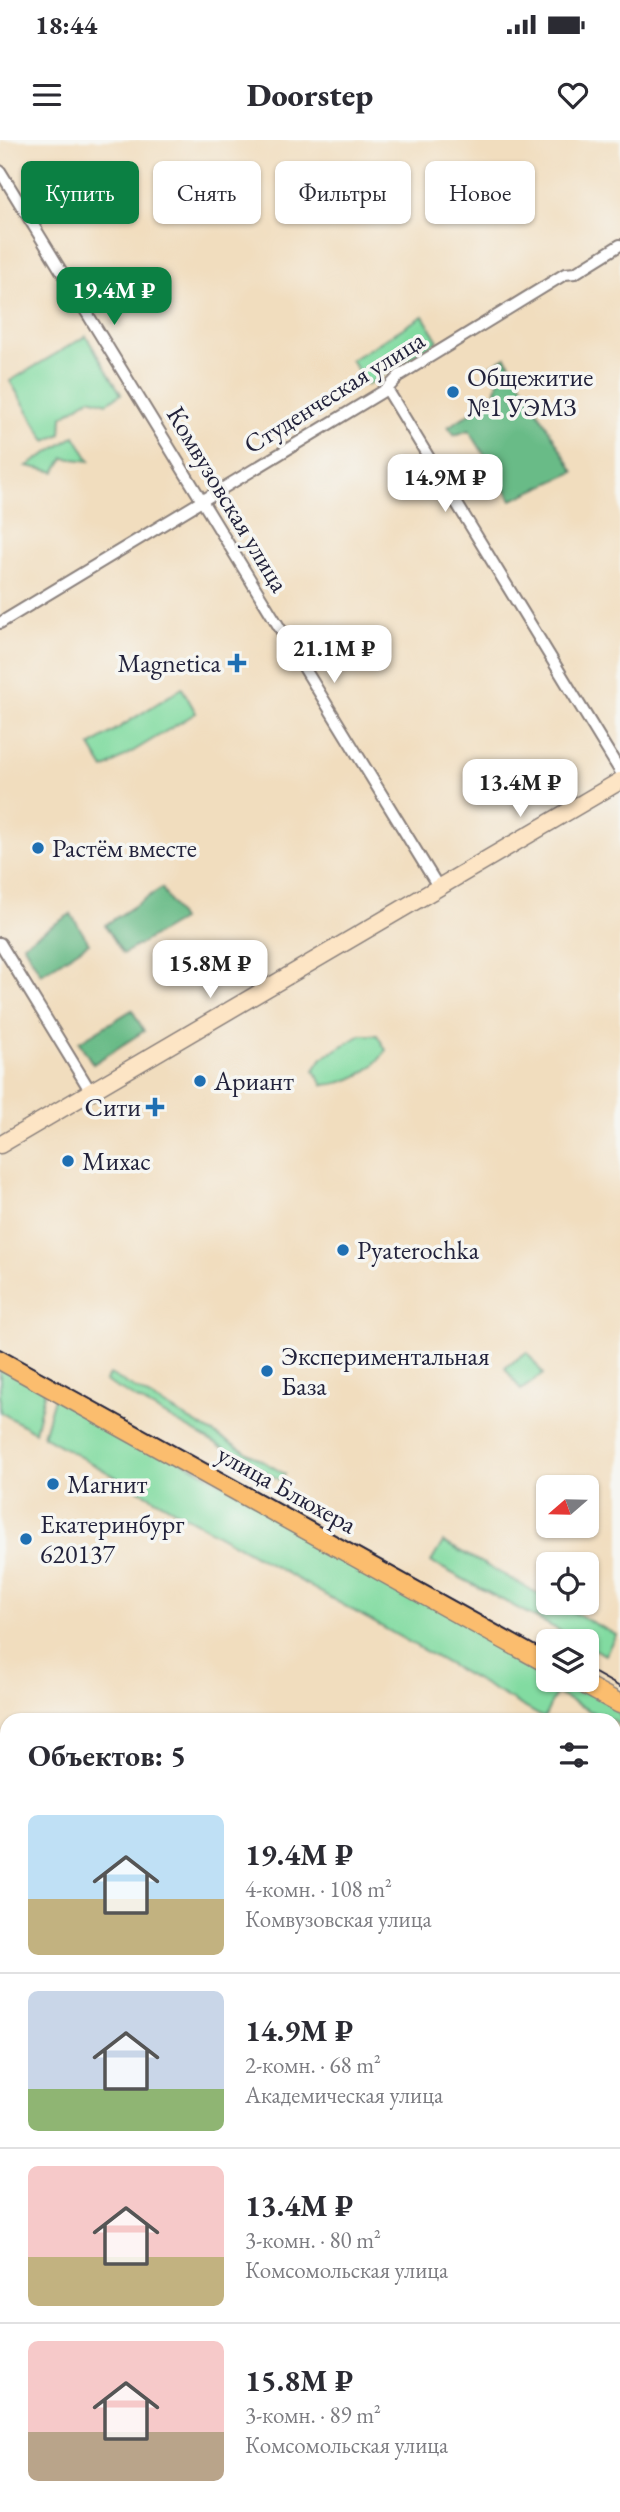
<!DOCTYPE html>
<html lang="ru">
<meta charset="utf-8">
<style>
:root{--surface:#fff;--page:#f7f7f7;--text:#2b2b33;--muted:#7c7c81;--line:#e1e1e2;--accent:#0b8043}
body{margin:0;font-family:"EB Garamond",serif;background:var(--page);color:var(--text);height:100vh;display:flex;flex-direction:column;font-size:26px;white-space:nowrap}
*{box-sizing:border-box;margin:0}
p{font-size:23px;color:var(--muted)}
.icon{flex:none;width:38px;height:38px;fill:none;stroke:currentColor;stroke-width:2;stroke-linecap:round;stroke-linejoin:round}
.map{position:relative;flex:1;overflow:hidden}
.drawer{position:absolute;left:0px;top:1573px;width:621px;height:800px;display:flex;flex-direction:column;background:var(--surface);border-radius:21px 21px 0 0;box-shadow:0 2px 5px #0004}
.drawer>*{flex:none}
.top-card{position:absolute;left:21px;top:21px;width:579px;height:63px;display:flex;gap:14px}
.needle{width:46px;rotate:250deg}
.tools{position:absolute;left:536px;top:1335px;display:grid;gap:14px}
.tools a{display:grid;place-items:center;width:63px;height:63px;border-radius:10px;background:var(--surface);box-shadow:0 2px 5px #0004;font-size:35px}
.price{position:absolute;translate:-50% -60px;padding:0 16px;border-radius:14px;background:#fff;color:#222;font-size:23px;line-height:46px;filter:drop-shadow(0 2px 4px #0008)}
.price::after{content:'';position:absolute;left:50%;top:42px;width:21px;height:16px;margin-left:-10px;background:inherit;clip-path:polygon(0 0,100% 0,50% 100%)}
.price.active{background:var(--accent);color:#fff}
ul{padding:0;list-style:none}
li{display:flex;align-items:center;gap:21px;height:175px;padding:0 28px}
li+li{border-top:2px solid var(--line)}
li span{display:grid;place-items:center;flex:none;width:196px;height:140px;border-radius:10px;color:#555}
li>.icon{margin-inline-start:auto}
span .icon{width:84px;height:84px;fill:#fffc;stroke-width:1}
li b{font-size:30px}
h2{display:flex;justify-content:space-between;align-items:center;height:84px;padding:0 28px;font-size:30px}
.pill{padding:0 24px;border-radius:10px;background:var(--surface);box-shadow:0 2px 5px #0004;font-size:24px;line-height:63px}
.pill.active{background:var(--accent);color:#fff}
.status{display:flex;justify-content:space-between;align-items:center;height:49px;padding:0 35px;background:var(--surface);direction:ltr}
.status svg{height:19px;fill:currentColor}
header{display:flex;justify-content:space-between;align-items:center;height:91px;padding:0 28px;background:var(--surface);font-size:32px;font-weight:800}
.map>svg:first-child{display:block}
.green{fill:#82dba1;stroke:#527e6e;stroke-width:2}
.forest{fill:#69bb87;stroke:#466e61;stroke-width:2}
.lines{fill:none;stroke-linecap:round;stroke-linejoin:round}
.street-casing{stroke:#8a807c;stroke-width:14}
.secondary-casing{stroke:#8a807c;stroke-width:19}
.primary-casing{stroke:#8a807c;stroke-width:21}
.street{stroke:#fff;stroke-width:10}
.secondary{stroke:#fde5c5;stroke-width:16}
.primary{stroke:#fbbd6e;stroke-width:18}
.tram{stroke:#22223b;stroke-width:2}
.poi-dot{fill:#1f6fb2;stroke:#f6f6f2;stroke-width:2.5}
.labels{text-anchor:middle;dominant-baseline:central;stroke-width:7;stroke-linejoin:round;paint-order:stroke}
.poi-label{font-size:26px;fill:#22223b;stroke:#f6f6f2;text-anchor:start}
.street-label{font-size:26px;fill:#22223b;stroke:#f6f6f2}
</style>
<div class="status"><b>18:44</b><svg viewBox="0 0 49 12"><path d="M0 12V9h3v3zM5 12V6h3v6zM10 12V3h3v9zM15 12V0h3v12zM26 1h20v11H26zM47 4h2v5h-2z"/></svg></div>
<header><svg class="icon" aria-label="menu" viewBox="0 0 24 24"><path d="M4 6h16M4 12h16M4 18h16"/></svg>Doorstep<svg class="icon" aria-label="heart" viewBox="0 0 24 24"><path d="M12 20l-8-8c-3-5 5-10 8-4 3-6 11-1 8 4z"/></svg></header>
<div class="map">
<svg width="620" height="2372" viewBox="0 0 620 2372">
<rect width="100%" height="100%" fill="#f6f6f2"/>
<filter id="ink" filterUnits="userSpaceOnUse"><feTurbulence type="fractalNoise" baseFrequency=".0143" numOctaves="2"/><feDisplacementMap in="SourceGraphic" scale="14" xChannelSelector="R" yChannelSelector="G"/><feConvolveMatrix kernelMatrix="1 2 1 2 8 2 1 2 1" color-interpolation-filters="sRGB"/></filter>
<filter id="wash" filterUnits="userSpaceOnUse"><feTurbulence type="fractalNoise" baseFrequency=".00686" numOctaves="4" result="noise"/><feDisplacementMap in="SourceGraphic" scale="28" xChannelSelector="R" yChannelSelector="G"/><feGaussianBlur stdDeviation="1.57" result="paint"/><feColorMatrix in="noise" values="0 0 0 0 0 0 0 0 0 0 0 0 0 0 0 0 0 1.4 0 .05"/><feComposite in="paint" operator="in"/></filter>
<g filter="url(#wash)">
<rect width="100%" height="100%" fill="#f1ddbe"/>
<g class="green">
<path d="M423,176L438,201L367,245L351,220Z"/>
<path d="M86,196L121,254L107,263L90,258L62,277L61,294L46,301L10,241Z"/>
<path d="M75,296L90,321L64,318L55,332L27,326Z"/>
<path d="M182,548L196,573L104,629L90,606Z"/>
<path d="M361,895H377L386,910C373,932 347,944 323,945L314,930L322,918Z"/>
<path d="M527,1212L543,1234L521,1250L505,1228Z"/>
<path d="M0,1220L46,1246L35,1292L0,1272Z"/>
<path d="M110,1234L285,1334L281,1341L105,1241Z"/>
<path d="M56,1251L548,1524V1540H576L620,1564V1587L614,1580H607L556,1553L544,1578L43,1296Z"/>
<path d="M443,1402L548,1459V1463H556L616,1495L605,1515L586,1505V1502L579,1501L431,1422Z"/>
<path d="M614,1856C620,1877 620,1905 614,1925Z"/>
</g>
<g class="forest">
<path d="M506,217L574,332L512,360L469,290L455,295L448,287L494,258L498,242L491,226Z"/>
<path d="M162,748L181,780L123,814L105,785Z"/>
<path d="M71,774L89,803L41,834L23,804Z"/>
<path d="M132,870L144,891L93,924L79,902Z"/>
<path d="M0,1988L7,1992C7,2009 6,2025 4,2042C3,2053 7,2068 7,2080L0,2082Z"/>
</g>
</g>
<g filter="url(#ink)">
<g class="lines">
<defs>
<g id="street">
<path d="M0,31L439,748"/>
<path d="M387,249L620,631"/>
<path d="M0,483L387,249L400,235L565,134L575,133L620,105"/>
<path d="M0,803L91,952"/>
<path d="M614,1623L620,1613"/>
<path d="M204,2372L206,2366"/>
<path d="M547,2372L550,2366"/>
</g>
<g id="secondary">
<path d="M0,1005L620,641"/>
<path d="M0,1924L7,1928"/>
<path d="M614,2260L620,2263"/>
</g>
<g id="primary">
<path d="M0,1220L548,1524"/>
<path d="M576,1540L620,1564"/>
</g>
</defs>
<use href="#street" class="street-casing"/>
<use href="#secondary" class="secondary-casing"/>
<use href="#primary" class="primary-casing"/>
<use href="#street" class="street"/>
<use href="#secondary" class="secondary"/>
<use href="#primary" class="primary"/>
<g class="tram">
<path d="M0,1209L548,1513"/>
<path d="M586,1528L620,1547"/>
</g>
</g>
</g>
<g class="poi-dot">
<circle cx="453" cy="252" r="7"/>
<path d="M233.5 512.5h7v7h7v7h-7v7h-7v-7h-7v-7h7z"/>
<circle cx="38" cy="708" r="7"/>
<circle cx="200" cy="941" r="7"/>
<path d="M151.5 956.5h7v7h7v7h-7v7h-7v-7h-7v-7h7z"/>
<circle cx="68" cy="1021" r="7"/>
<circle cx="343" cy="1110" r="7"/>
<circle cx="267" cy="1231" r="7"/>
<circle cx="53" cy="1344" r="7"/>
<circle cx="26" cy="1399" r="7"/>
</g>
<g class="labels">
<g class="poi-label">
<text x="467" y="237">Общежитие<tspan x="467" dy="30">№1 УЭМЗ</tspan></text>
<text x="221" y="523" text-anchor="end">Magnetica</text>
<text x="52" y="708">Растём вместе</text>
<text x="214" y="941">Ариант</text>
<text x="141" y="967" text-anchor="end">Сити</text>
<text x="82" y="1021">Михас</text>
<text x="357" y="1110">Pyaterochka</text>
<text x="281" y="1216">Экспериментальная<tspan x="281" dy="30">База</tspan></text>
<text x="67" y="1344">Магнит</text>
<text x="40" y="1384">Екатеринбург<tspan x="40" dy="30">620137</tspan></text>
</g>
<g class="street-label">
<text transform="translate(334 252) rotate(-32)">Студенческая улица</text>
<text transform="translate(228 359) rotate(59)">Комвузовская улица</text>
<text transform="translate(287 1349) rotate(29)">улица Блюхера</text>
</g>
</g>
</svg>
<div class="tools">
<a><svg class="needle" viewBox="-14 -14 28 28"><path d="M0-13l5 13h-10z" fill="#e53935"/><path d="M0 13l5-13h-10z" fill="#7c7c81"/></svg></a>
<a><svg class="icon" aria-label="locate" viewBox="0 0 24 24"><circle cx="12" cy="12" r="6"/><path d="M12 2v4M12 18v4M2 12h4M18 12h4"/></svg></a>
<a><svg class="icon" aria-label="layers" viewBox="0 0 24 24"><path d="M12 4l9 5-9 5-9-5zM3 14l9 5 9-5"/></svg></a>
</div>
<b class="price active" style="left:114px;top:187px">19.4M ₽</b>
<b class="price" style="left:445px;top:374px">14.9M ₽</b>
<b class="price" style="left:334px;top:545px">21.1M ₽</b>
<b class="price" style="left:520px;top:679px">13.4M ₽</b>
<b class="price" style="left:210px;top:860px">15.8M ₽</b>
<div class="top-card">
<a class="pill active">Купить</a>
<a class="pill">Снять</a>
<a class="pill">Фильтры</a>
<a class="pill">Новое</a>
</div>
<section class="drawer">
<h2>Объектов: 5<svg class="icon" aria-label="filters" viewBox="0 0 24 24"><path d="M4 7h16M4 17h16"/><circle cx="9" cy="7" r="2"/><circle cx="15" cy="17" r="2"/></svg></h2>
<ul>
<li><span style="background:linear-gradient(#bfe0f5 60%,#c2b280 0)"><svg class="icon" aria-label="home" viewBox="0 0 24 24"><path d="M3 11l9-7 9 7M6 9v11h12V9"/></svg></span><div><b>19.4M ₽</b><p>4-комн. · 108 m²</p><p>Комвузовская улица</p></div></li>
<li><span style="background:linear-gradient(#c9d6e8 70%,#8fb573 0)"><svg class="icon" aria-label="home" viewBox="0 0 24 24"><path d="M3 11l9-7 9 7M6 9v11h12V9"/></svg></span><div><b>14.9M ₽</b><p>2-комн. · 68 m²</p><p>Академическая улица</p></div></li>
<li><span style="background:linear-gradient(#f6c9c9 65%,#c2b280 0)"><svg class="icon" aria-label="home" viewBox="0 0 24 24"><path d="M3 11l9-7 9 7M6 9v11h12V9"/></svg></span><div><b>13.4M ₽</b><p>3-комн. · 80 m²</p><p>Комсомольская улица</p></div></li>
<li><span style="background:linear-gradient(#f6c9c9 65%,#b9a48a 0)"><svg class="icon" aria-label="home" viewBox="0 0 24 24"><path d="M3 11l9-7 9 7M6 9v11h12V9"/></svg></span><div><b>15.8M ₽</b><p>3-комн. · 89 m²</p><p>Комсомольская улица</p></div></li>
</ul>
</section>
</div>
